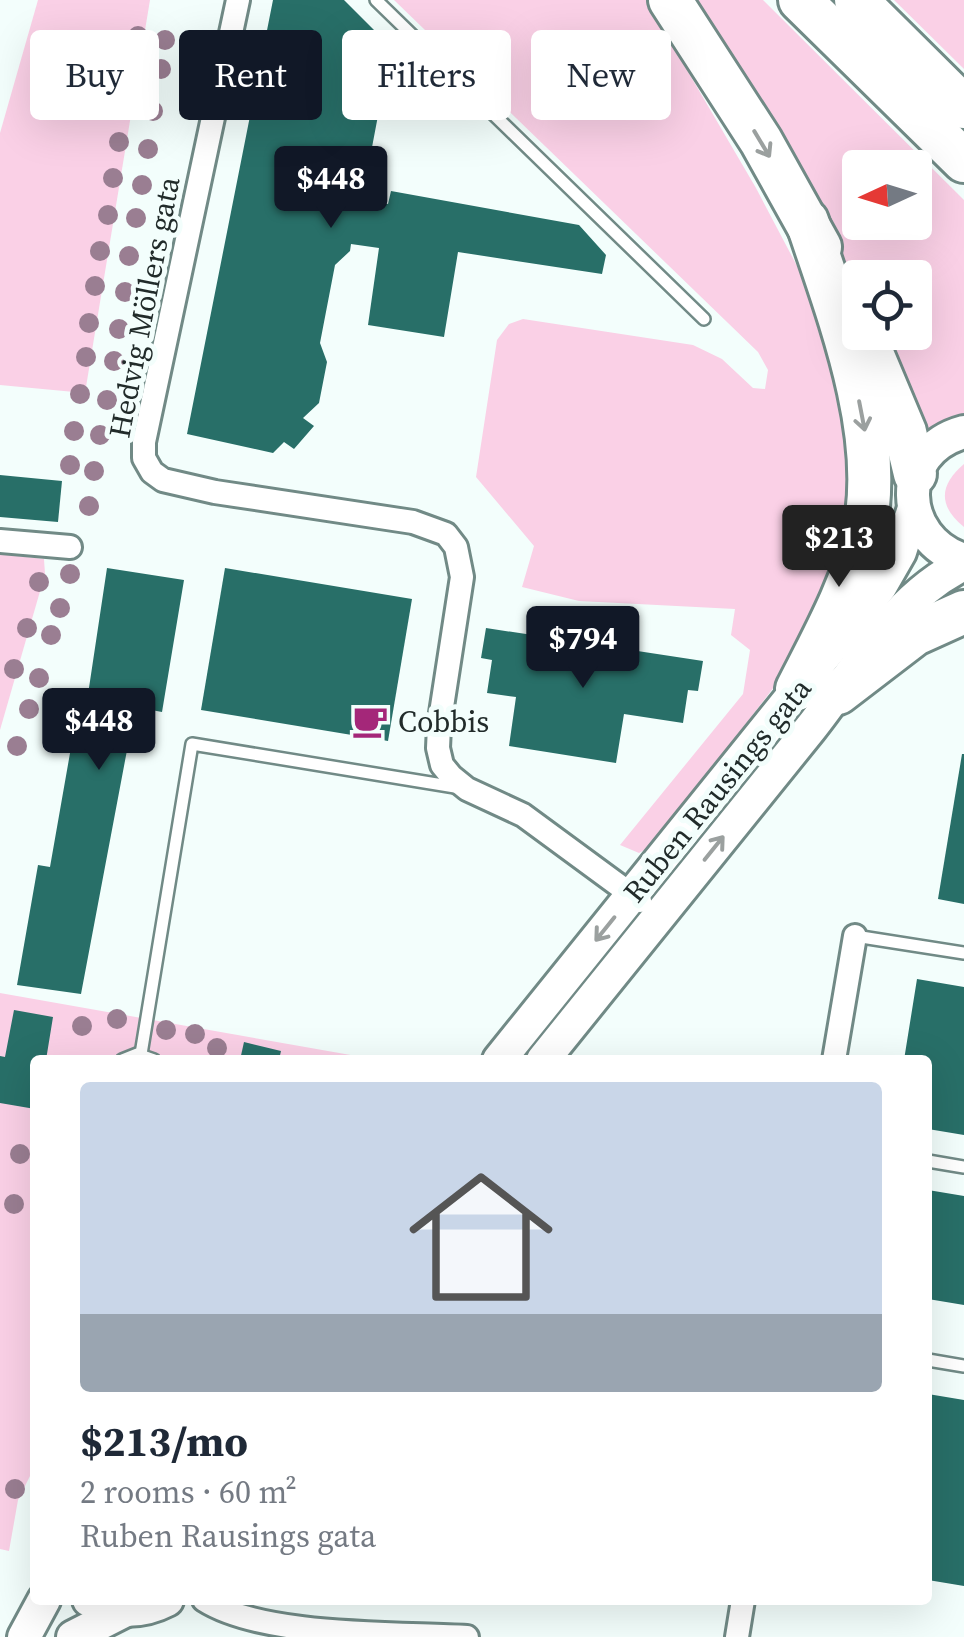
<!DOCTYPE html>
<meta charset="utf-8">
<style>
:root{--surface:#fff;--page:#f2f2f3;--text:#1f2937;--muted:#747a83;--accent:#111827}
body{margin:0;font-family:"Source Serif 4",serif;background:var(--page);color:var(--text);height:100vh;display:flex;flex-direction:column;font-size:38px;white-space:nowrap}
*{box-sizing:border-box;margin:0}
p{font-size:32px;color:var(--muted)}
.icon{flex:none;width:55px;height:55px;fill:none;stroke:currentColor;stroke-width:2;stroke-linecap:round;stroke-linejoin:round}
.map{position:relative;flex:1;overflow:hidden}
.panel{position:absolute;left:30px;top:1055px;width:902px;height:550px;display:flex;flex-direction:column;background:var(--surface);border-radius:10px;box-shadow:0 10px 40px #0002}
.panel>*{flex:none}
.hud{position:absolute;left:30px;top:30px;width:905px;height:90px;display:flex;gap:20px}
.needle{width:65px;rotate:266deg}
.buttons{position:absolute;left:842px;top:150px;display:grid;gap:20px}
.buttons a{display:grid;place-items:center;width:90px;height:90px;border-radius:10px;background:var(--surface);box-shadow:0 10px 40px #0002;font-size:50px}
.price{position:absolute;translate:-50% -85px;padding:0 22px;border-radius:10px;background:var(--accent);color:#fff;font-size:32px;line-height:65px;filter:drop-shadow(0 2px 5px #0008)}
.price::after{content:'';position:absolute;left:50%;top:60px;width:30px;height:22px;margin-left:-15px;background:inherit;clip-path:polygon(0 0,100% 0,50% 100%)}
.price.current{background:#222;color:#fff}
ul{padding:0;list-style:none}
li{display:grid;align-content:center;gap:20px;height:530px;padding:0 50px}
li span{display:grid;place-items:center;height:310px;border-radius:10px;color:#555}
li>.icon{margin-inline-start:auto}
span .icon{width:180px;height:180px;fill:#fffc;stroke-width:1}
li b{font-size:42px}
.tag{padding:0 35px;border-radius:10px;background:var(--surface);box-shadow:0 10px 40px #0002;font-size:35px;line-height:90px}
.tag.current{background:var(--accent);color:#fff}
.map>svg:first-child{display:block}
.green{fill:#fad0e6;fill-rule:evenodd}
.building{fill:#286f68}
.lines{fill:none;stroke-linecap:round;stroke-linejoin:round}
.lane-casing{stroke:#718a86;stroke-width:16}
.street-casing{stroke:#718a86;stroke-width:28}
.secondary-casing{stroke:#718a86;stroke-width:38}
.highway-casing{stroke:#718a86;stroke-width:48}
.lane{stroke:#fff;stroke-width:11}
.street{stroke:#fff;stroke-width:22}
.secondary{stroke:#fff;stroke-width:32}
.highway{stroke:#fff;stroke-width:42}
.tree{fill:#9a7e92}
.oneway{stroke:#9ba09f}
.labels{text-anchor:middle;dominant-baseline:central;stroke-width:10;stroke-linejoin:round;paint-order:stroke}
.street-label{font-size:30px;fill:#212b2a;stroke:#f3fefc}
.poi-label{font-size:30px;fill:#212b2a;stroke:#f3fefc;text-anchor:start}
</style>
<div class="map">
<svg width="964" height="1637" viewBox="0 0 964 1637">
<rect width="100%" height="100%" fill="#f3fefc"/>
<g class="green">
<path d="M38,0H150L85,393L0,385V133Z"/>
<path d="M394,0H646L756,188L806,283L839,384L852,479L851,515L817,617L777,683L682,808L648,848L639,853L620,845L743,694L750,650L731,635L735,609L579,601L522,587L534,546L476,477L497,340L509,324L523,319L693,345L722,359L753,388L765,389L768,370L758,352Z"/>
<path d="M686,0H763L964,200V415L952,416L924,435L880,333L915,332V278H860V294L780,144ZM860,168H915V222H860Z"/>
<path d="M894,0H964V69Z"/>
<path d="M964,464V527C938,506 939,485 964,464Z"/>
<path d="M0,554L44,559L45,574L0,730Z"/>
<path d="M0,993L379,1060H35V1466L18,1500L9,1551L0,1549Z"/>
</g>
<g class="building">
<path d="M273,0H344L391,47L362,200L388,204L391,191L579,225L606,255L602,274L458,252L444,337L368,325L379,248L351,244L350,251L335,265L320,343L327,362L319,403L303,418L314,426L294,449L284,442L273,453L187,434Z"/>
<path d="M0,475L62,481L58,522L0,517Z"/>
<path d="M107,568L184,580L162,712L141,708L138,730L131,729L81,994L17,985L38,865L50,867L76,719L84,721Z"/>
<path d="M225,568L412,599L388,741L201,710Z"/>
<path d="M486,628L703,661L698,691L688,690L683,723L624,714L616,763L509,746L516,697L487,693L492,660L481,658Z"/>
<path d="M962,754H964V904L938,899Z"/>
<path d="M917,979L964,987V1135L928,1129V1060H904Z"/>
<path d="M14,1010L53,1017L46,1060H35V1109L0,1103V1056L5,1057Z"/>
<path d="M244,1042L281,1051L279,1060H240Z"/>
<path d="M928,1190L964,1196V1305L928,1299Z"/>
<path d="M928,1394L964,1400V1586L928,1580Z"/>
</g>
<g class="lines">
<defs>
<g id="lane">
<path d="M376,0L704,319"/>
<path d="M855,936L964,953"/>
<path d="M141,1054L192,744L455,787"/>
<path d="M122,1060L137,1054L154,1060"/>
<path d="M928,1161L964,1167"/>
<path d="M928,1360L964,1366"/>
</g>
<g id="street">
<path d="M238,0L144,442V458L152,472L163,480L215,492L413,522L446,534L456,547L462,577L439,726L438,748L442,765L451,776L467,789L523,815L640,901"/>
<path d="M0,541L70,547"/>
<path d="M834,1060L855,936"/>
<path d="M204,1600C262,1637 394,1633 467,1637"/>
<path d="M737,1637L743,1600"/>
</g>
<g id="secondary">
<path d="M964,432C894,451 898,539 964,560"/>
<path d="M499,1060L880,587L900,552L914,508"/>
<path d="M543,1060C633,950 721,839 810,729C857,670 894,598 964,564"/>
<path d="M89,1600C116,1612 140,1614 167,1600"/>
<path d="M24,1637L44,1600"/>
<path d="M73,1637L124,1611"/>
</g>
<g id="highway">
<path d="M670,0L761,141L820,247"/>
<path d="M800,0L964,161"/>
<path d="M856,0L964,107"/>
<path d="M863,332L905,432L915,474"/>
<path d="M797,689C823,638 854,583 865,527C884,430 837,312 807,221"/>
<path d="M838,693L915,634L964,612"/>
</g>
</defs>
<use href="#lane" class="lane-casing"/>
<use href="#street" class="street-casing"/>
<use href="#secondary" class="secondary-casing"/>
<use href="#highway" class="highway-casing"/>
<use href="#lane" class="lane"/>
<use href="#street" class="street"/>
<use href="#secondary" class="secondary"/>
<use href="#highway" class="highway"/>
</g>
<g class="tree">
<circle cx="138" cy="36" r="10"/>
<circle cx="165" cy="40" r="10"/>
<circle cx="161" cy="69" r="10"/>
<circle cx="130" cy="70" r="10"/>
<circle cx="124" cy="106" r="10"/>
<circle cx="153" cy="111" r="10"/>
<circle cx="119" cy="142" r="10"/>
<circle cx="148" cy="149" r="10"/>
<circle cx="113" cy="178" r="10"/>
<circle cx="142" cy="185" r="10"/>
<circle cx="108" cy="215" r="10"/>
<circle cx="136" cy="218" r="10"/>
<circle cx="100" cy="251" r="10"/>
<circle cx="129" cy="256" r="10"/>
<circle cx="95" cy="286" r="10"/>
<circle cx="125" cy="292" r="10"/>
<circle cx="89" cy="323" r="10"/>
<circle cx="119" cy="329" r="10"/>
<circle cx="86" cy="357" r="10"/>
<circle cx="114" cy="361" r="10"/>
<circle cx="80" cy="394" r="10"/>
<circle cx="107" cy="400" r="10"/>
<circle cx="74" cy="431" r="10"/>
<circle cx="100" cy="435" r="10"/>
<circle cx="70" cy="465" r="10"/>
<circle cx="94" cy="471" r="10"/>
<circle cx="89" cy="506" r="10"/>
<circle cx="70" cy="574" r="10"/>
<circle cx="39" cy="582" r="10"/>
<circle cx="60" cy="608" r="10"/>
<circle cx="27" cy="628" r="10"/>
<circle cx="51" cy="635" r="10"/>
<circle cx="14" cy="669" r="10"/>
<circle cx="39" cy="678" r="10"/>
<circle cx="29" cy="709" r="10"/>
<circle cx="17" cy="746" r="10"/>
<circle cx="117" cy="1019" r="10"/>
<circle cx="82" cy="1026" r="10"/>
<circle cx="166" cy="1030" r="10"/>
<circle cx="195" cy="1034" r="10"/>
<circle cx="217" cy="1048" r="10"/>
<circle cx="20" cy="1154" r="10"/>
<circle cx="14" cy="1204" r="10"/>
<circle cx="15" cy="1489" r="10"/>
</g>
<defs><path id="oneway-shaft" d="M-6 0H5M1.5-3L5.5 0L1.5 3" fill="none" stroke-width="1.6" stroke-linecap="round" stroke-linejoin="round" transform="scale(2.5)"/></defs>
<g class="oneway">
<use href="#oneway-shaft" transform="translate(762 144) rotate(59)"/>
<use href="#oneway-shaft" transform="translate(862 416) rotate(79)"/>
<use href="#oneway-shaft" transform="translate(714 848) rotate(-51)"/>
<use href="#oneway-shaft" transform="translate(605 929) rotate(129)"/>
</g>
<defs>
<symbol id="cafe-bare" viewBox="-9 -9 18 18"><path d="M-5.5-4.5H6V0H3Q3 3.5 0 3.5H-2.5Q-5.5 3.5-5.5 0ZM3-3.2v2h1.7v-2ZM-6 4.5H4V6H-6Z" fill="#a42779" stroke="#f3fefc" stroke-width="2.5" paint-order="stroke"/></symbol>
</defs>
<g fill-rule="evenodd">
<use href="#cafe-bare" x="345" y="696" width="50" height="50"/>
</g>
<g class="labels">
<g class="street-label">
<text transform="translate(144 307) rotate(-79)">Hedvig Möllers gata</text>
<text transform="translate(717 790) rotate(-51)">Ruben Rausings gata</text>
</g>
<g class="poi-label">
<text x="398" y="721">Cobbis</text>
</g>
</g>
</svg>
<div class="buttons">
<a><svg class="needle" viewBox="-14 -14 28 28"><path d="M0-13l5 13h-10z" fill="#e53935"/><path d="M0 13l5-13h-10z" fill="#747a83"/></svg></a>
<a><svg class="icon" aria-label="locate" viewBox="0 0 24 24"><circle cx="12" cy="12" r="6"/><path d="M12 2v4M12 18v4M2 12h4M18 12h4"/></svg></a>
</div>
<b class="price" style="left:331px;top:231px">$448</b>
<b class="price current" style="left:839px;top:590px">$213</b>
<b class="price" style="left:583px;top:691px">$794</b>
<b class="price" style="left:99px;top:773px">$448</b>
<div class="hud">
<a class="tag">Buy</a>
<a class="tag current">Rent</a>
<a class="tag">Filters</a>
<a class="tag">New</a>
</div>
<section class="panel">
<ul>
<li><span style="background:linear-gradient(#c9d6e8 75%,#9aa5b1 0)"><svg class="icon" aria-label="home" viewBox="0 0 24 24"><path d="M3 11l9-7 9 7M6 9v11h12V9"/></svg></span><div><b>$213/mo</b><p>2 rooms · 60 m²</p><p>Ruben Rausings gata</p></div></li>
</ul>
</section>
</div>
